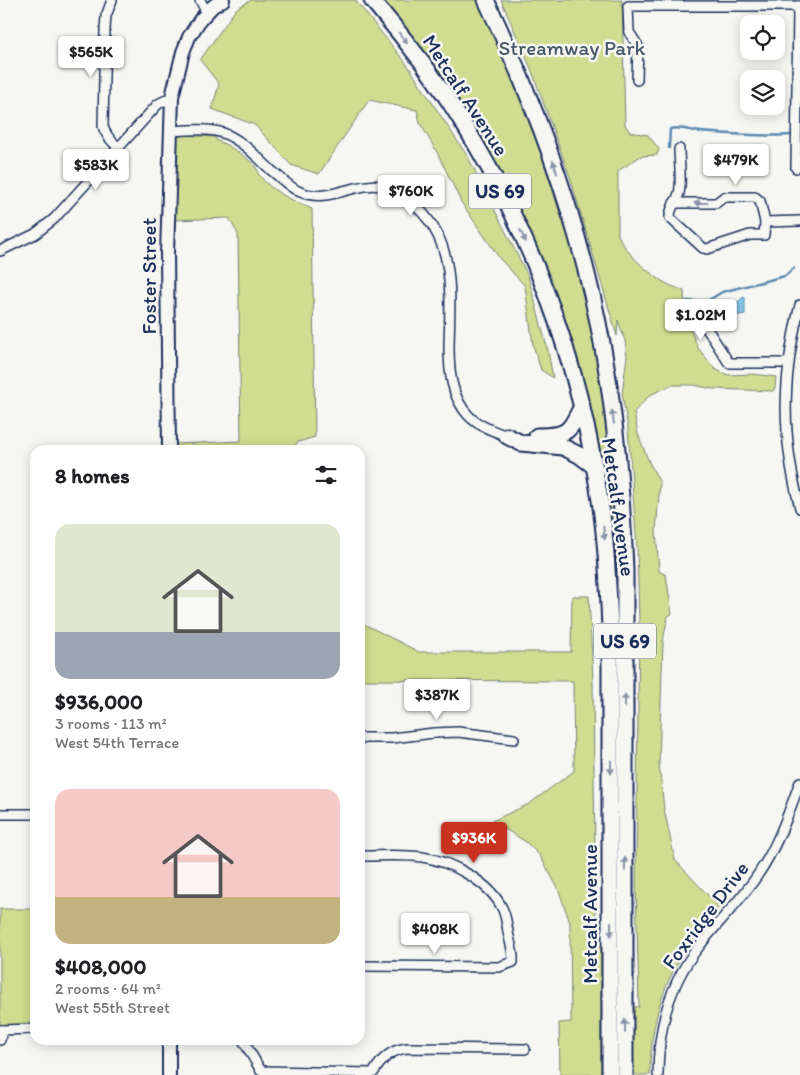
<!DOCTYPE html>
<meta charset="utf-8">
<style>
:root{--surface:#fff;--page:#f6f6f6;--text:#202124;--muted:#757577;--accent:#c8321e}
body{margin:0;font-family:Itim,sans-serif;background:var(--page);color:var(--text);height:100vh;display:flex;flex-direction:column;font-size:19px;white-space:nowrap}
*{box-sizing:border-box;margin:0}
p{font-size:16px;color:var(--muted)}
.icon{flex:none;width:28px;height:28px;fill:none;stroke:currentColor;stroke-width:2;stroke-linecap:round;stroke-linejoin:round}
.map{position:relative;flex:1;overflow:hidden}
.drawer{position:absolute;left:30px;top:445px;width:335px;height:600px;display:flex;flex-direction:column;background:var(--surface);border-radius:15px;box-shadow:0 2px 12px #0003}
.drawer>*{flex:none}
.tools{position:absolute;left:740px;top:15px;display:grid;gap:10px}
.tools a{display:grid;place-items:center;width:45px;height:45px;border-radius:10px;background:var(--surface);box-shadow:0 2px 12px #0003;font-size:25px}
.price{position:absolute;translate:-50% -42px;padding:0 11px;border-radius:5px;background:#fff;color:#222;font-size:16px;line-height:32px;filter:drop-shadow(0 1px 2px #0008)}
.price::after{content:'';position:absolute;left:50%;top:30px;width:15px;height:11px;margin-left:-8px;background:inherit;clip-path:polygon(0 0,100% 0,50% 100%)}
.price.on{background:var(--accent);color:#fff}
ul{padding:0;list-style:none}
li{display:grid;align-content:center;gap:10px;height:265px;padding:0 25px}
li span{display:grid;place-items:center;height:155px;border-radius:15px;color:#555}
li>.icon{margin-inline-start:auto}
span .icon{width:90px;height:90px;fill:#fffc;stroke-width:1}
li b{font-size:21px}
h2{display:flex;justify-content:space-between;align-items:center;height:60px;padding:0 25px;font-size:21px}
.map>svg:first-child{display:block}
.green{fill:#d0dc8f;stroke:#768676}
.water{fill:#85c6e6;stroke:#5b8ab0}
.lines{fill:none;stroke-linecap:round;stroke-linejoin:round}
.stream{stroke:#5b8ab0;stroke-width:2.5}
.street-casing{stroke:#1b2f5e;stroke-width:12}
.secondary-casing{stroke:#1b2f5e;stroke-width:16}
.highway-casing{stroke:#1b2f5e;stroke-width:19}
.street{stroke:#f6f6f2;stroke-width:9}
.secondary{stroke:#f6f6f2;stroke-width:12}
.highway{stroke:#f6f6f2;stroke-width:15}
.oneway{fill:#8892a8}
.labels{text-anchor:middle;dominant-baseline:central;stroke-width:5;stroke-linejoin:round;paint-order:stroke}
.shield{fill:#f6f6f2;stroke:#5d6b8a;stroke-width:1}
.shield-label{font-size:20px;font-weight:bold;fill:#1b2f5e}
.park-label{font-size:21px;fill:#485a6a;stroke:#f6f6f2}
.street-label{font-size:21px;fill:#1b2f5e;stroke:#f6f6f2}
</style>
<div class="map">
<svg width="800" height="1075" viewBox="0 0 800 1075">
<rect width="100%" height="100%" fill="#f6f6f2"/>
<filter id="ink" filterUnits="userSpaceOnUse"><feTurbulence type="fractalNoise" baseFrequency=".02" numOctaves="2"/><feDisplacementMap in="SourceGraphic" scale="10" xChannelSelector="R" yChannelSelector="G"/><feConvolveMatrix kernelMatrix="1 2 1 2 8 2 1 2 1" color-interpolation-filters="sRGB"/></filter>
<g filter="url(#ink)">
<g class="green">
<path d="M251,0H355L406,63L468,157L528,276L548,351L553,378L541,370L533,345L525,286L500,259L461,202L439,156L420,123L417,110L369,100L319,174L291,165L255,125L212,109L219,84L200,60L236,9Z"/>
<path d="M380,0H477L492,32L521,101L542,156L560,214L576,254L591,317L610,429L618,529L621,1045L612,567L543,270Z"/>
<path d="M501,0H622L625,125L630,132L648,135L659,149L657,155L641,156L618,171V235C626,253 645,270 662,281C668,285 677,288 684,291L685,316L698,348L715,369L728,375L753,374L776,377L775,388L773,391L713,389L694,385H672L650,395L634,412L638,434L649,462L660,483L656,531L659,571L666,575L672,614L668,616L663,641L659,763L664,809L675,860L719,907C708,921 696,935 686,950C660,987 650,1031 650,1075H632L631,1007H639L636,883L639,620L637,548L628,428L622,394L627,356L625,341L618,320L617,336L570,177L532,71Z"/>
<path d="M185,135L215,137L216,140C228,145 249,157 257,169C261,175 255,170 260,176C272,192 294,201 312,209L315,437L298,442L292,450H175V444L241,441L238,234L229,218L172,220L175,138Z"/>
<path d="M572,596H589L593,681L596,948L601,945V1075H560L559,1023L571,1022L570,923L558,888L540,856L526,842L492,821L529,804L574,771L573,681L360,680V622L419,652H571Z"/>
<rect x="0" y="909" width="35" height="117"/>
</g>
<path class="water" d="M743,297L745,298V314L733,316L723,314V304L728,302L734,306Z"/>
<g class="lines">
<g class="stream">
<path d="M669,148L670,129C681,126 690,131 701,132C730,134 760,137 790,135"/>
<path d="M687,301L700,302L709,300L722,292L785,276L794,268"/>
</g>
<defs>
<g id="street">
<path d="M112,0L106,16L105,29L103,126C105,135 112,142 119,148"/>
<path d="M200,0L207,13"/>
<path d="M637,80L638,46L629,32L628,6H800"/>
<path d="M171,131C187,130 208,128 223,133C242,140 257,157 271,170C280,177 288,186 298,191C336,208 362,169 400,194C458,231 450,288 449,347C449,371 451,396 468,415C478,426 494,431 507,436"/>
<path d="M679,149C679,160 682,183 679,193C677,202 669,208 670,218L703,248L707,249L750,235H764L765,222L800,221"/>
<path d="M796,168L798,6"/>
<path d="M674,203H716L724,197H755L760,201L765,222"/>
<path d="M0,251L35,234L54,219L158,104L172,97"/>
<path d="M800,305C782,377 781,435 800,508"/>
<path d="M695,307L702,321L729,363H788"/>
<path d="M360,738H392L434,733L458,732L514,739"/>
<path d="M0,814H35"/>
<path d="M360,856C380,856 402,854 422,857C450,861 491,882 503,910C506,917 507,925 508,932C510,943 514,952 513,962L499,967L360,966"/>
<path d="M0,1030L35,1029"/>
<path d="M0,1040L2,1030"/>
<path d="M243,1040L261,1071"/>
<path d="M261,1071L373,1073C382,1059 390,1050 407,1048L525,1049"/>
<path d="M658,1075C658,1027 670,981 701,944C719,921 741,900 757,876C777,847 788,815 800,782"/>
</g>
<g id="secondary">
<path d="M169,450L167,254L172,97L183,52L189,37L200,20L213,6L223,0"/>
<path d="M169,1040V1075"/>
</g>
<g id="highway">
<path d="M372,0C389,20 406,41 422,62C513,187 574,335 598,488C606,534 608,581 610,627V1075"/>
<path d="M486,0C538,109 580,224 602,343C616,418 622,493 625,569V1075"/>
<path d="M507,436L521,443L563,447L579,455L595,467"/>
<path d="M537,436C567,436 569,433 582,406"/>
</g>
</defs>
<use href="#street" class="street-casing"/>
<use href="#secondary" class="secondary-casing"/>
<use href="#highway" class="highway-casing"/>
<use href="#street" class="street"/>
<use href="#secondary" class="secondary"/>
<use href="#highway" class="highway"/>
</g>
<defs><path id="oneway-solid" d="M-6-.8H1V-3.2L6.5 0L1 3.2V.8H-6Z" transform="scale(1.25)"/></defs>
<g class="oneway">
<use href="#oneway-solid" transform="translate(403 38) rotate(52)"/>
<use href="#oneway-solid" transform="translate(555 167) rotate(-108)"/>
<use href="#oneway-solid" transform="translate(701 203) rotate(180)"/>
<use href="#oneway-solid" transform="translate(523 236) rotate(65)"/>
<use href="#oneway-solid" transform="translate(613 417) rotate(-98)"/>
<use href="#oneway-solid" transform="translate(604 533) rotate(84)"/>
<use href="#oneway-solid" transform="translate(625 701) rotate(-90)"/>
<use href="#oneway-solid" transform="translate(611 767) rotate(90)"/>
<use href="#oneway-solid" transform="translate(625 864) rotate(-90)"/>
<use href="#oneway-solid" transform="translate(611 929) rotate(90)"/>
<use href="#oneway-solid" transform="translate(625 1026) rotate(-90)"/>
</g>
</g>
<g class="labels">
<g class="shield">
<rect x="469" y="173.5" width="62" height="35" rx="4"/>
<rect x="594" y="623.5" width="62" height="35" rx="4"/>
</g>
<g class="shield-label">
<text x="500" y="191">US 69</text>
<text x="625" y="641">US 69</text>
</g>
<g class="park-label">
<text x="572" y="47">Streamway Park</text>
</g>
<g class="street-label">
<text transform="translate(466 95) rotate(57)">Metcalf Avenue</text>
<text transform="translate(148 276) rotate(-90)">Foster Street</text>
<text transform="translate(619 507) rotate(82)">Metcalf Avenue</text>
<text transform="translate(589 914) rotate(-90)">Metcalf Avenue</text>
<text transform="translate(705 915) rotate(-53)">Foxridge Drive</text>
</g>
</g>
</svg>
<div class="tools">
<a><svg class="icon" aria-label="locate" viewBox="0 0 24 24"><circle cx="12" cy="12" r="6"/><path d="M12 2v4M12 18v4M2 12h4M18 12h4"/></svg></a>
<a><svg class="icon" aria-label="layers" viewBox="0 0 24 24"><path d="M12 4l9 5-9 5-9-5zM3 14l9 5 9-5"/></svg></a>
</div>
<b class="price" style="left:91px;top:78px">$565K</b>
<b class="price" style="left:736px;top:186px">$479K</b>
<b class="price" style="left:96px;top:191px">$583K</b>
<b class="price" style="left:411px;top:217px">$760K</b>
<b class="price" style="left:701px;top:341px">$1.02M</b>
<b class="price" style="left:437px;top:721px">$387K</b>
<b class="price on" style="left:474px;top:864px">$936K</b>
<b class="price" style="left:435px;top:955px">$408K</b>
<section class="drawer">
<h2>8 homes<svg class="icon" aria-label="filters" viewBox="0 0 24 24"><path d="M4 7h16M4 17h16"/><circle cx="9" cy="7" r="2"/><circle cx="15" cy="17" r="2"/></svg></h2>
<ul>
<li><span style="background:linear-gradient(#dfe7d0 70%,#9aa5b1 0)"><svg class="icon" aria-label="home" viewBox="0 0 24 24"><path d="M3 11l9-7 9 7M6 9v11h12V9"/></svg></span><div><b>$936,000</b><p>3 rooms · 113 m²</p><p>West 54th Terrace</p></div></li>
<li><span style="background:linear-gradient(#f6c9c9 70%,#c2b280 0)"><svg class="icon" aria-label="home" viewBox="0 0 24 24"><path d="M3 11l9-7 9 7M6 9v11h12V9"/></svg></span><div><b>$408,000</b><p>2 rooms · 64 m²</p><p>West 55th Street</p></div></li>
</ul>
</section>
</div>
